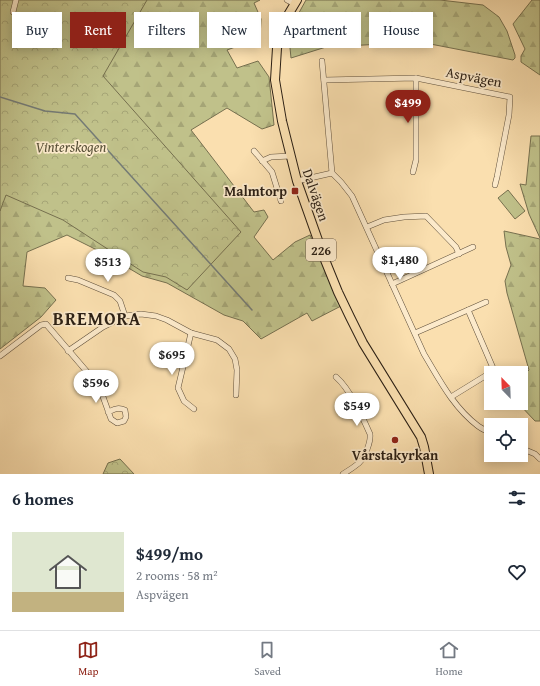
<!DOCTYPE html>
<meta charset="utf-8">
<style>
:root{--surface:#fff;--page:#f6f6f7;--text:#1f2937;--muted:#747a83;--line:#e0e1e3;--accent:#8f2418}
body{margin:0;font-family:"Gentium Book Plus",serif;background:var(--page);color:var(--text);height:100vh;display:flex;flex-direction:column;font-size:15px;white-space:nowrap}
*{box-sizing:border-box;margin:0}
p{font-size:13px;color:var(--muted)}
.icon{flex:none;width:22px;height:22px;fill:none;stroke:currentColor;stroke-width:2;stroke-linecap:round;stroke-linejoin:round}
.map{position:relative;height:474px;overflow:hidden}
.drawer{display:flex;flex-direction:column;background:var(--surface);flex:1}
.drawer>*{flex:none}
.banner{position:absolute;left:12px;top:12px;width:516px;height:36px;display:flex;gap:8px}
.needle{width:26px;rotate:337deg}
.buttons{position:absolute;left:484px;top:366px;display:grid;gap:8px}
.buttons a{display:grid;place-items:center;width:44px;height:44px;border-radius:0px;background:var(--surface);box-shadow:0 2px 10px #0003;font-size:20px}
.price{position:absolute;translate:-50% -34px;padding:0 9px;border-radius:14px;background:#fff;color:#222;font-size:13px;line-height:26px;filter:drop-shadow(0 1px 2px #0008)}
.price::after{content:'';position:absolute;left:50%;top:24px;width:12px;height:9px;margin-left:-6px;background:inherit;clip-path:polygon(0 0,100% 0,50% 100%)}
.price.active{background:var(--accent);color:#fff}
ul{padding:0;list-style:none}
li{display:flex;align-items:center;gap:12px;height:100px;padding:0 12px}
li span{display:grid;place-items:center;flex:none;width:112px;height:80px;border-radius:0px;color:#555}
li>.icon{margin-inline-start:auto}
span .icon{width:48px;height:48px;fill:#fffc;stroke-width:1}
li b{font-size:17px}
h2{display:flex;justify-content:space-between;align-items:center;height:48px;padding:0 12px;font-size:17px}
.pill{padding:0 14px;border-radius:0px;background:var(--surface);box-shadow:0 2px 10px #0003;font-size:14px;line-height:36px}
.pill.active{background:var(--accent);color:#fff}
.menu{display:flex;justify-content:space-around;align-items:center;height:56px;border-top:1px solid var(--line);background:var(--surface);font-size:11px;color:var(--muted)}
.menu a{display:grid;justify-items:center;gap:2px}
.menu .active{color:var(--accent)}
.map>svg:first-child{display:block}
.grass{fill:#c0c18a;stroke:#76704f}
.forest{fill:url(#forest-firs);stroke:#76704f}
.park{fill:url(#park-crowns);stroke:#76704f}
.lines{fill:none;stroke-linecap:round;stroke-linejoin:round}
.stream{stroke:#747b76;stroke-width:1.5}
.street-casing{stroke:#5f4f3b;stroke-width:6}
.primary-casing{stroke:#2b1f14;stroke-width:10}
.street{stroke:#fceacb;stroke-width:5}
.primary{stroke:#fadfaf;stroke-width:8}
.poi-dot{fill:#8f2418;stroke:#fceacb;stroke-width:1.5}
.labels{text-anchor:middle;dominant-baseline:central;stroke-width:3.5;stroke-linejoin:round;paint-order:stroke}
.shield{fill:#fceacb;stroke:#6a5c4b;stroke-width:1}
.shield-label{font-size:13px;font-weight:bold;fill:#2b1f14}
.street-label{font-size:14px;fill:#2b1f14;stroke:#fceacb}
.park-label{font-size:14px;font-style:italic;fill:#585037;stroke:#fceacb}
.poi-label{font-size:14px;font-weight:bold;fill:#2b1f14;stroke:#fceacb;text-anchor:end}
.district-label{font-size:18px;font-weight:bold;letter-spacing:1px;fill:#2b1f14;stroke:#fceacb}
</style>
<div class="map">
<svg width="540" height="474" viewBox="0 0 540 474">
<defs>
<pattern id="forest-firs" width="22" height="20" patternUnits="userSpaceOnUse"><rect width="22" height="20" fill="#c0c18a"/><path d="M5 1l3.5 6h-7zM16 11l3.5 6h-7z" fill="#a5a576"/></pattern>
<pattern id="park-crowns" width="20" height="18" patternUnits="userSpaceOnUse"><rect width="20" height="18" fill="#c0c18a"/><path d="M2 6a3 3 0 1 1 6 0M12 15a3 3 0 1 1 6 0" fill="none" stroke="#a5a576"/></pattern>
</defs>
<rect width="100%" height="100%" fill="#fadfaf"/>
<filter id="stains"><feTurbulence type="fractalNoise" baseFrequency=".005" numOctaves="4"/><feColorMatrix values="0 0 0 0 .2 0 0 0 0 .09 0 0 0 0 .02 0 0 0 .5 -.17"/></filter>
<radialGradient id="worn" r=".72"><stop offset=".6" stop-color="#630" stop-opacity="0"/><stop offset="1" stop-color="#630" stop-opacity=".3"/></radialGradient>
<path class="grass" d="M508,190L525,211L515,219L498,198Z"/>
<g class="forest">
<path d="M83,0H260L254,3L261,19L260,38L227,50L237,68L258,61L269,77L274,125L262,129L227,108L191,130L254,212L264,210L268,217L254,237L273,260L295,242L310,235L341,306L312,321L307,313L261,339L243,321L224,315L167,283L142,276L103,253L67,235L27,252L23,286L45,288L56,300L41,317L0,349V50Z"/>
<path d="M306,0H440L483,5L499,17L507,31L515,55V58L513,60L420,42L326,47L291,58L289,38L295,20Z"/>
<path d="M532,0H540V75L521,62V56L525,49L513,24Z"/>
<path d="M531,136H540V238L529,214L520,184L526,185Z"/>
<path d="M504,231L540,239V421H535L518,403H521V378L529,370L507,293L505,281L511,265L506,247Z"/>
</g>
<g class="park">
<path d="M0,0H147L103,76L241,232L187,290L166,277L143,272L63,220L6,195L0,211Z"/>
<path d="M120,459L134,474H103L108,463Z"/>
</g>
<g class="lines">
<path class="stream" d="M0,97L45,111L75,114L252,310"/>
<defs>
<g id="street">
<path d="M287,0L295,4"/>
<path d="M13,12L16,0"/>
<path d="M322,61L332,173"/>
<path d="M324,80L416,78L510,97L509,115L497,177L495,185"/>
<path d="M254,151L272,172L281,201"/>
<path d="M262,161L271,157L290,156"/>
<path d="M413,172L416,160V78"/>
<path d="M297,181L332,173L341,182L352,196L424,354C439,379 453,407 478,426C482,429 487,431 491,433"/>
<path d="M367,227L384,220L404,217L426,216L456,247L459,254"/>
<path d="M68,278L78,280L114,295L120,301L125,316"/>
<path d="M392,284L473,247"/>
<path d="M191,333L178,388L184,401L194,409"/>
<path d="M415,333L468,310"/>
<path d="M68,351L103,327L125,316L141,314L156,316L167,320L191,333L217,340L229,349L235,359L237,370L236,395"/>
<path d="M0,356L41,325L46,324L94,380L102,394L111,419L117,423L124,421L126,417L125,410C118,407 115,409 108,412"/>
<path d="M336,377C350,389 362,416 370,434C371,442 365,457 359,463C354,467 348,471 343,474"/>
<path d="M451,397L490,373L493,368L468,310L486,302"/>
<path d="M521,448L535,454L540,459"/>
</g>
<path id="primary" d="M297,0L288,15L280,38L277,48L275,80L282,121L297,181L325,260L338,292L350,317L363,343L421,437L424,447L429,474"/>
</defs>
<use href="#street" class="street-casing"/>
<use href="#primary" class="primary-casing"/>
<use href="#street" class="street"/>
<use href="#primary" class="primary"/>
</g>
<g class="poi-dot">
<rect x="291" y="187" width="8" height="8" rx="2"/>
<circle cx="395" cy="440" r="4"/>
</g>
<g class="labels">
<rect class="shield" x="306" y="239" width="30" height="22" rx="3"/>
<g class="shield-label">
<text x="321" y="250">226</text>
</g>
<g class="street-label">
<text transform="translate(474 77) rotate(11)">Aspvägen</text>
<text transform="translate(316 195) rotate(71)">Dalvägen</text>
</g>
<g class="park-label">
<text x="71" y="147">Vinterskogen</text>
</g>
<g class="poi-label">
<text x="287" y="191">Malmtorp</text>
<text x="395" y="455" text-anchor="middle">Vårstakyrkan</text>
</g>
<g class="district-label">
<text x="97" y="318">BREMORA</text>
</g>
</g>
<rect width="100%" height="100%" filter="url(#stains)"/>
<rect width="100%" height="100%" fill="url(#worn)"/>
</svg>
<div class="buttons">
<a><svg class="needle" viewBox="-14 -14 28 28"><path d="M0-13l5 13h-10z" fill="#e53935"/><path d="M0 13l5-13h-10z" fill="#747a83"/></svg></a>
<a><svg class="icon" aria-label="locate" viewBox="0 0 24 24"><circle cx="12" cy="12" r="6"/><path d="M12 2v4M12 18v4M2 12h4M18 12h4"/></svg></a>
</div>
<b class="price active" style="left:408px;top:124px">$499</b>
<b class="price" style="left:400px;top:281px">$1,480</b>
<b class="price" style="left:108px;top:283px">$513</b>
<b class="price" style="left:172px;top:376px">$695</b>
<b class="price" style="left:96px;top:404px">$596</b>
<b class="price" style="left:357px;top:427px">$549</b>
<div class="banner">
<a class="pill">Buy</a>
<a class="pill active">Rent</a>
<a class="pill">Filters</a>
<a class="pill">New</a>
<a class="pill">Apartment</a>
<a class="pill">House</a>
</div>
</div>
<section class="drawer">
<h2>6 homes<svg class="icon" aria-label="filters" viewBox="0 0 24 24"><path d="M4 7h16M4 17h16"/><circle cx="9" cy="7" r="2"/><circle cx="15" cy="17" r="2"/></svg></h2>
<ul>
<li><span style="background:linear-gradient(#dfe7d0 75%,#c2b280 0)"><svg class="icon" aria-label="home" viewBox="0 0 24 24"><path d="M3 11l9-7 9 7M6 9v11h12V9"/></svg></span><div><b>$499/mo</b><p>2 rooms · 58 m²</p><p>Aspvägen</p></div><svg class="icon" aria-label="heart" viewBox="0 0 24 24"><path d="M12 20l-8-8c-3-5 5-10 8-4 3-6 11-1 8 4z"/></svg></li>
</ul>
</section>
<nav class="menu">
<a class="active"><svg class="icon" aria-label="map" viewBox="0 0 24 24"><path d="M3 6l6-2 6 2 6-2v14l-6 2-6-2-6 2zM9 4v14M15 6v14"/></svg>Map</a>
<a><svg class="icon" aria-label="saved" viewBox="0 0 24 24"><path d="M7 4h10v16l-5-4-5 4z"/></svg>Saved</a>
<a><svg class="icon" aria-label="home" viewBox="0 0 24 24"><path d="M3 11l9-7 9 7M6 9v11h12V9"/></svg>Home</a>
</nav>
